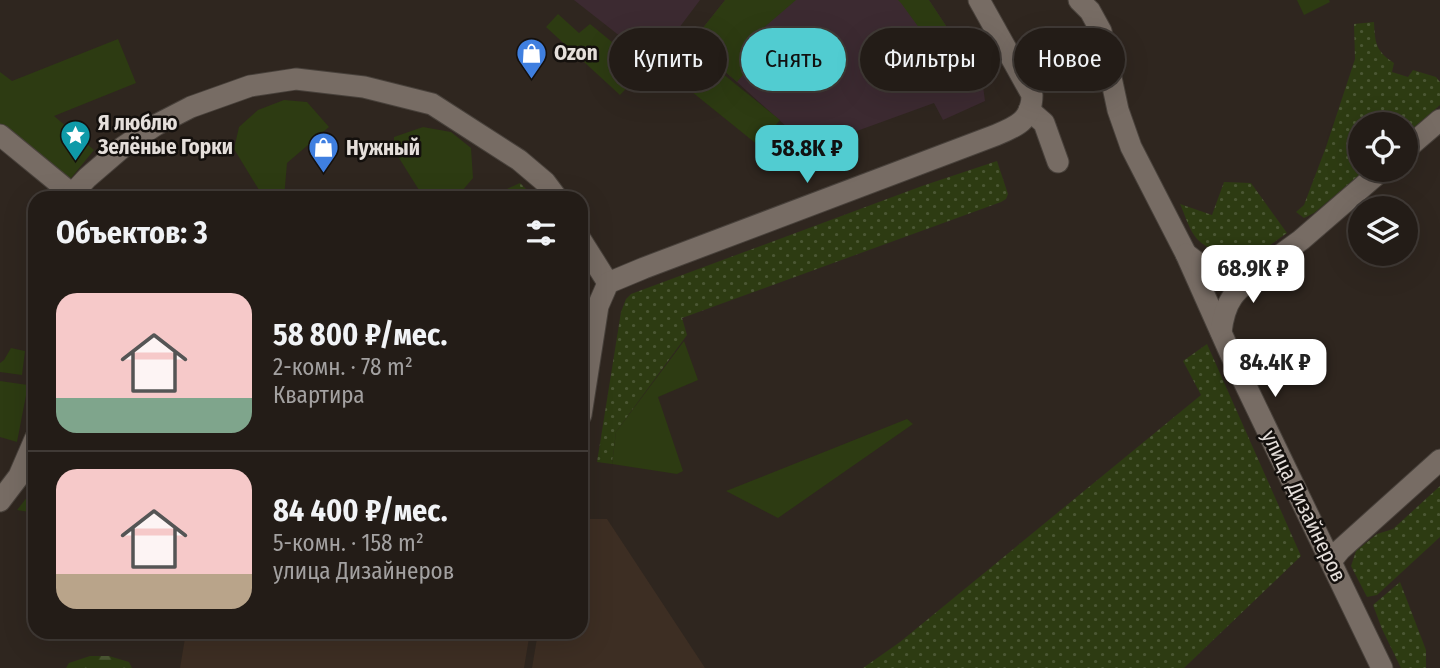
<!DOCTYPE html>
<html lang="ru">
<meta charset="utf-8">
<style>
:root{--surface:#231c17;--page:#2b2520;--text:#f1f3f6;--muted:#a3a1a1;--line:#403a36;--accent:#51ccd1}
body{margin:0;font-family:"Fira Sans Condensed",sans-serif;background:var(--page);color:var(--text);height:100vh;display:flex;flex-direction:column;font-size:26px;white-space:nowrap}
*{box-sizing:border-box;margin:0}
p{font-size:23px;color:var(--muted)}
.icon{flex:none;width:38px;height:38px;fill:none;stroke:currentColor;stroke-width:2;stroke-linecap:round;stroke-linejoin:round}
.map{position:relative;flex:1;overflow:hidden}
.panel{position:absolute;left:28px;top:191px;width:560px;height:448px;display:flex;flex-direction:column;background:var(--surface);border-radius:21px;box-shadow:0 7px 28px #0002,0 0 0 2px var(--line)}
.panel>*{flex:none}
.banner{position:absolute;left:609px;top:28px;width:665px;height:63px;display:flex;gap:14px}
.fabs{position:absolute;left:1348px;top:112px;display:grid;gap:14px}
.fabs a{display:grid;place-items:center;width:70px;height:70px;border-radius:50%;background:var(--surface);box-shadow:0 7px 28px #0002,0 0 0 2px var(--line);font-size:35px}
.price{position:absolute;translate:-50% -60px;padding:0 16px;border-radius:14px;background:#fff;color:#222;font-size:23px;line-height:46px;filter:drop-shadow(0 2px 4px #0008)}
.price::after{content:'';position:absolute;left:50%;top:42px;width:21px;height:16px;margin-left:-10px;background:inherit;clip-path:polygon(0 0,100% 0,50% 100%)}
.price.selected{background:var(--accent);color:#111}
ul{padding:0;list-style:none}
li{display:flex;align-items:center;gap:21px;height:175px;padding:0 28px}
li+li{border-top:2px solid var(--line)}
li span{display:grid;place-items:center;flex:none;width:196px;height:140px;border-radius:21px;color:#555}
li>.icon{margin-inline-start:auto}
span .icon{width:84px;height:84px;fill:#fffc;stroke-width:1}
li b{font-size:30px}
h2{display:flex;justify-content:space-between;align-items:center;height:84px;padding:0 28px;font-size:30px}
.tag{padding:0 24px;border-radius:32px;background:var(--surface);box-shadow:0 7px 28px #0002,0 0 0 2px var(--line);font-size:24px;line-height:63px}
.tag.selected{background:var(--accent);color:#111}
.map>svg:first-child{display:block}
.built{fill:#3d2e23}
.education{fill:#3c2a31}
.grass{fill:url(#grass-dots)}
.forest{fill:url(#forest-firs)}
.park{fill:#2d3b12}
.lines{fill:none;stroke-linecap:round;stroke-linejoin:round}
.minor-casing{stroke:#48413b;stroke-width:23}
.minor{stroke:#776c64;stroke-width:21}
.labels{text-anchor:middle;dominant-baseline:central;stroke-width:5;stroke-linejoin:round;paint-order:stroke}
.poi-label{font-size:21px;font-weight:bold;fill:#e5dfdb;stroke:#14100d;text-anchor:start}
.street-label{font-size:21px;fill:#e5dfdb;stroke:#14100d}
</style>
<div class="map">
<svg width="1440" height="668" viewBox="0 0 1440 668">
<defs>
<pattern id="grass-dots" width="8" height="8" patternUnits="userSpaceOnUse" patternTransform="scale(1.75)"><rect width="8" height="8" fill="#2d3b12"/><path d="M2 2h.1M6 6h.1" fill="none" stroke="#4b5734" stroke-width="1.8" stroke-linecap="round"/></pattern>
<pattern id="forest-firs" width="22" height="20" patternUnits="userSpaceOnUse" patternTransform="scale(1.75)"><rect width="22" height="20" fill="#2d3b12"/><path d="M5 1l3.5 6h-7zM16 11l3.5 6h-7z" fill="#4b5734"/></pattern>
</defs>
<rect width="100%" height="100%" fill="#2f261f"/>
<g class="built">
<path d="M584,519H607L705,668H532L538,632H581V539Z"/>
<path d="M186,632H530L524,668H180Z"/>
</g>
<g class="education">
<path d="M574,0H700L661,52L644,55Z"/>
<path d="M725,0H929L966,56L983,86L985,101L943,120L934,103L810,148L737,82L695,46L701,42L702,29Z"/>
</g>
<g class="grass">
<path d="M1374,22C1375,44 1376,51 1394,63L1392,72L1408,77L1413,70L1436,77L1440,82V105L1405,135V124H1360V170H1365L1314,213L1304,218L1296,212L1304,205L1326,147L1355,59L1354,24Z"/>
<path d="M997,161L1008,194L1006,199L1001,202L682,318L687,335L616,432L612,464L597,462L621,312L626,299L631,294L922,186Z"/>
<path d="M1224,182L1251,183L1287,233C1281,237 1275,242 1269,246C1247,259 1216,258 1197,239C1189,230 1185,215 1180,204L1212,215Z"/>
<path d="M520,183L535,198H504L503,195L507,189Z"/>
<path d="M1207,344L1301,556L1184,668H863L900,642L1201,395L1183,361Z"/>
<path d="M1440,486V537L1377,595L1367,597L1351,566L1356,551L1377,534L1393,529Z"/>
<path d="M1400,582L1426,650V668H1401L1382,629L1373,605Z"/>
</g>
<path class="forest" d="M90,656H109L129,662L132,668H66L69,663Z"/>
<g class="park">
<path d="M725,0H796L760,31L757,42L759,56L737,82L695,46L701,42L702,29Z"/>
<path d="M898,0H929L966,56L949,69L901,3Z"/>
<path d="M1297,0H1329L1330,2L1304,15Z"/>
<path d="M558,14L579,33L590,24L645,69L620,95L546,27Z"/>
<path d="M118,39L136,83L54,116L94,150L67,183L0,127V72L12,81Z"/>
<path d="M692,49L780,120L759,146L671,75Z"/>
<path d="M284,100L307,102L329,127L287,163L284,198H264L234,149L239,127L258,110Z"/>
<path d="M423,127L451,132L471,148L473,178L456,198H419V190L394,150V137Z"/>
<path d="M684,341L698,380L658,397L683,471L677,474L612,464L616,432Z"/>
<path d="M11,348L25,351L22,375L0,372V363L4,360Z"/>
<path d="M0,381L28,385L17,442L0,437Z"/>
<path d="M907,419L913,424L778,518L726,491Z"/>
<path d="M35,487V513L17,510Z"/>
</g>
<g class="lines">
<defs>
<g id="minor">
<path d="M1079,0L1090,11L1101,31L1118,110L1131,147L1186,254L1231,355L1382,668"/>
<path d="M1029,110L1044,123L1058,162"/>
<path d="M0,135L72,194"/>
<path d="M1405,150L1440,120"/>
<path d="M71,198L72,194L87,178L123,147L156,125L191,107L250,86L296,79L364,87L432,104L519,160L545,182L557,198"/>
<path d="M581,240L608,283"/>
<path d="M1186,254L1202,266L1218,273L1234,274L1264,267L1301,240L1382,170"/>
<path d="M1221,332C1225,299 1235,291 1260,271"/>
<path d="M581,415L598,306L608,283L644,268L996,135C1016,127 1032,120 1032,95L979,0"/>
<path d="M0,501L19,476L35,439"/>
<path d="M1331,561L1340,550L1440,460"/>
</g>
</defs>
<use href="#minor" class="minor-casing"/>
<use href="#minor" class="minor"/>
</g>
<defs>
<symbol id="shop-pin" viewBox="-11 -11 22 30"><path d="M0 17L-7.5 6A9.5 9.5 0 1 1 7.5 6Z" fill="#3f7fe0" stroke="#14100d"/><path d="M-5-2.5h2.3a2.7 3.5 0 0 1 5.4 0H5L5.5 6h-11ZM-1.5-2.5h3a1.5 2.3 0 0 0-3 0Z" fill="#fff"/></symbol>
<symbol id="sight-pin" viewBox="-11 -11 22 30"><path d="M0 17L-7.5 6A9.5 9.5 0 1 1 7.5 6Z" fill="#0f9aa8" stroke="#14100d"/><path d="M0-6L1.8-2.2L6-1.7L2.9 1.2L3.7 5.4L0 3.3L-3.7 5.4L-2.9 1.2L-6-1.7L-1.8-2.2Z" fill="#fff"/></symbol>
</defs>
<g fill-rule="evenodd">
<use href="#shop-pin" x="514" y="36" width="35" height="47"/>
<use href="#sight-pin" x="58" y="118" width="35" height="47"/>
<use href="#shop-pin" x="306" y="130" width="35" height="47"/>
</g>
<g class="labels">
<g class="poi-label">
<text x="554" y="53">Ozon</text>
<text x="98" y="123">Я люблю<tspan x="98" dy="24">Зелёные Горки</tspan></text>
<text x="346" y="148">Нужный</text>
</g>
<g class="street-label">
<text transform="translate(1304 506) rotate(64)">улица Дизайнеров</text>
</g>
</g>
</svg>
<div class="fabs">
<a><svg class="icon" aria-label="locate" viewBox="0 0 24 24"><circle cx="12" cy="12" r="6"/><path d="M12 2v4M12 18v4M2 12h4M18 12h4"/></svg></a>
<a><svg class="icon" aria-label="layers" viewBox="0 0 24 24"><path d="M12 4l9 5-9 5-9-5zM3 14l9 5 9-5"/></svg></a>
</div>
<b class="price selected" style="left:807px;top:185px">58.8K ₽</b>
<b class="price" style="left:1253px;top:305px">68.9K ₽</b>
<b class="price" style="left:1275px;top:399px">84.4K ₽</b>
<div class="banner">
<a class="tag">Купить</a>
<a class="tag selected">Снять</a>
<a class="tag">Фильтры</a>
<a class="tag">Новое</a>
</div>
<section class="panel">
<h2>Объектов: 3<svg class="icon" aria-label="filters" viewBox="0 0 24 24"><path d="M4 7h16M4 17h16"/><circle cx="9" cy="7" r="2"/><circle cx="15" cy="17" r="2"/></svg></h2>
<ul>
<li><span style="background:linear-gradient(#f6c9c9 75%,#7fa58c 0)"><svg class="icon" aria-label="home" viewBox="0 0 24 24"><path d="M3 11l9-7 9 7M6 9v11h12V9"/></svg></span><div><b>58 800 ₽/мес.</b><p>2-комн. · 78 m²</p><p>Квартира</p></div></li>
<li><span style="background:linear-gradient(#f6c9c9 75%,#b9a48a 0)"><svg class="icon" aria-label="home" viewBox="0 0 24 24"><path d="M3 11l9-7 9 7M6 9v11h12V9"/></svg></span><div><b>84 400 ₽/мес.</b><p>5-комн. · 158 m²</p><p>улица Дизайнеров</p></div></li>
</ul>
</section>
</div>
